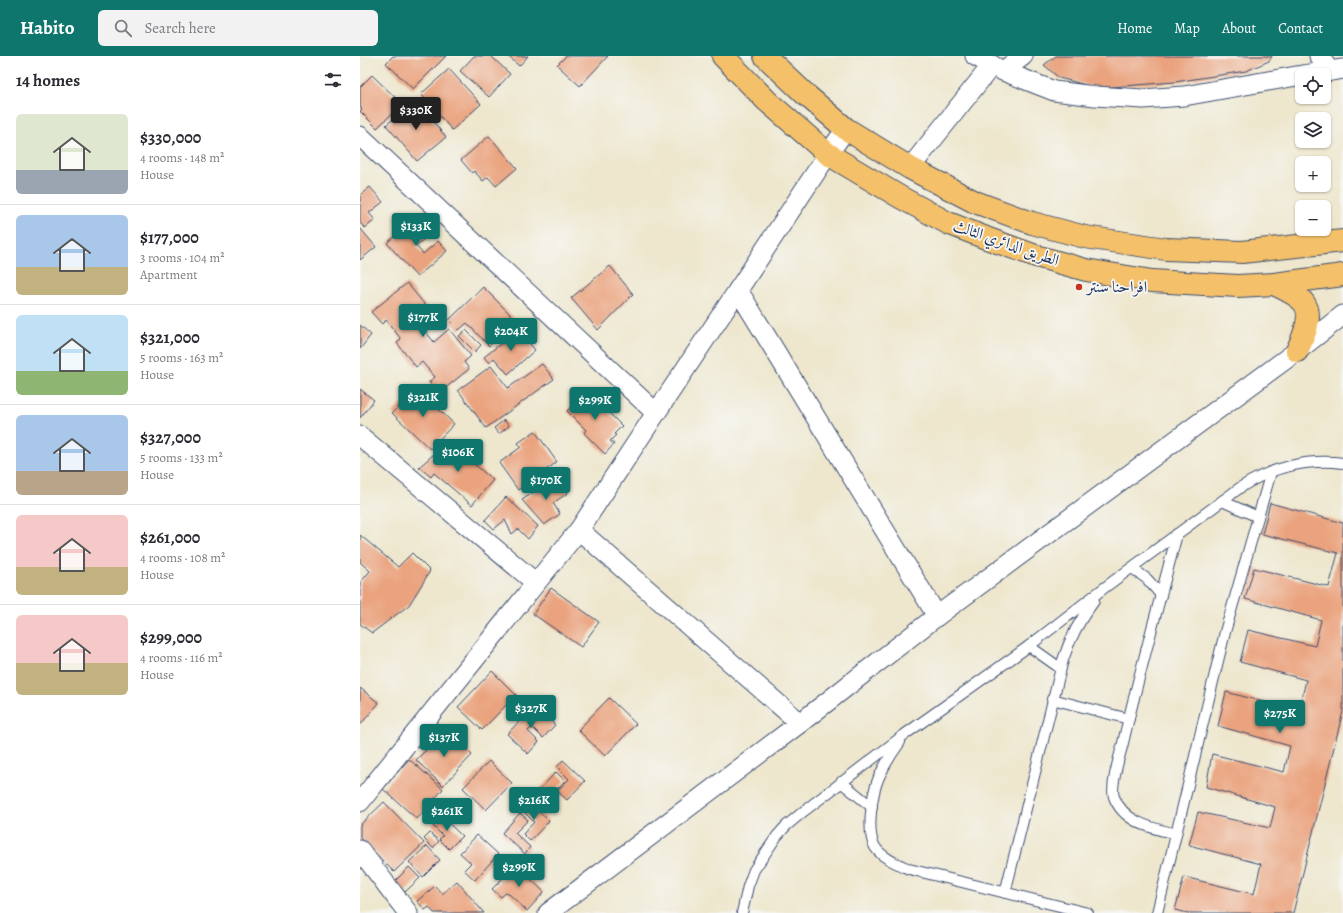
<!DOCTYPE html>
<meta charset="utf-8">
<style>
:root{--surface:#fff;--page:#f2f2f3;--text:#2b2b33;--muted:#7c7c81;--line:#e1e1e2;--accent:#0f766e}
body{margin:0;font-family:Alegreya,Amiri,serif;background:var(--page);color:var(--text);height:100vh;display:flex;flex-direction:column;font-size:15px;white-space:nowrap}
*{box-sizing:border-box;margin:0}
p{font-size:13px;color:var(--muted)}
.icon{flex:none;width:22px;height:22px;fill:none;stroke:currentColor;stroke-width:2;stroke-linecap:round;stroke-linejoin:round}
.map{position:relative;flex:1;overflow:hidden}
.side{display:flex;flex-direction:column;background:var(--surface);width:360px}
.side>*{flex:none}
.tools{position:absolute;left:935px;top:12px;display:grid;gap:8px}
.tools a{display:grid;place-items:center;width:36px;height:36px;border-radius:6px;background:var(--surface);box-shadow:0 1px 3px #0004;font-size:20px}
.price{position:absolute;translate:-50% -34px;padding:0 9px;border-radius:4px;background:var(--accent);color:#fff;font-size:13px;line-height:26px;filter:drop-shadow(0 1px 2px #0008)}
.price::after{content:'';position:absolute;left:50%;top:24px;width:12px;height:9px;margin-left:-6px;background:inherit;clip-path:polygon(0 0,100% 0,50% 100%)}
.price.selected{background:#222;color:#fff}
ul{padding:0;list-style:none}
li{display:flex;align-items:center;gap:12px;height:100px;padding:0 16px}
li+li{border-top:1px solid var(--line)}
li span{display:grid;place-items:center;flex:none;width:112px;height:80px;border-radius:6px;color:#555}
li>.icon{margin-inline-start:auto}
span .icon{width:48px;height:48px;fill:#fffc;stroke-width:1}
li b{font-size:17px}
h2{display:flex;justify-content:space-between;align-items:center;height:48px;padding:0 16px;font-size:17px}
header{display:flex;align-items:center;gap:24px;box-sizing:border-box;height:56px;padding:0 20px;background:var(--accent);color:#fff}
header strong{font-size:19px}
nav{display:flex;gap:22px;margin-inline-start:auto;font-size:14px}
.search{width:280px;height:36px;background:var(--page);display:flex;align-items:center;gap:10px;box-sizing:border-box;padding:0 14px;border-radius:6px;color:var(--muted);font-size:15px}
main{display:flex;flex:1;min-height:0}
.map>svg:first-child{display:block}
.building{fill:#eaa37e}
.lines{fill:none;stroke-linecap:round;stroke-linejoin:round}
.lane-casing{stroke:#3b4b6f;stroke-width:12}
.street-casing{stroke:#3b4b6f;stroke-width:21}
.primary-casing{stroke:#3b4b6f;stroke-width:24}
.lane{stroke:#fff;stroke-width:10}
.street{stroke:#fff;stroke-width:19}
.primary{stroke:#f4c16a;stroke-width:22}
.poi-dot{fill:#c8321e;stroke:#f6f6f2;stroke-width:1.5}
.labels{text-anchor:middle;dominant-baseline:central;stroke-width:3.5;stroke-linejoin:round;paint-order:stroke}
.street-label{font-size:16px;fill:#1b2f5e;stroke:#f6f6f2}
.poi-label{font-size:16px;fill:#1b2f5e;stroke:#f6f6f2;text-anchor:start}
</style>
<header>
<strong>Habito</strong>
<div class="search"><svg class="icon" aria-label="search" viewBox="0 0 24 24"><circle cx="10" cy="10" r="6"/><path d="M15 15l6 6"/></svg>Search here</div>
<nav><a>Home</a><a>Map</a><a>About</a><a>Contact</a></nav>
</header>
<main>
<section class="side">
<h2>14 homes<svg class="icon" aria-label="filters" viewBox="0 0 24 24"><path d="M4 7h16M4 17h16"/><circle cx="9" cy="7" r="2"/><circle cx="15" cy="17" r="2"/></svg></h2>
<ul>
<li><span style="background:linear-gradient(#dfe7d0 70%,#9aa5b1 0)"><svg class="icon" aria-label="home" viewBox="0 0 24 24"><path d="M3 11l9-7 9 7M6 9v11h12V9"/></svg></span><div><b>$330,000</b><p>4 rooms · 148 m²</p><p>House</p></div></li>
<li><span style="background:linear-gradient(#a9c7e8 65%,#c2b280 0)"><svg class="icon" aria-label="home" viewBox="0 0 24 24"><path d="M3 11l9-7 9 7M6 9v11h12V9"/></svg></span><div><b>$177,000</b><p>3 rooms · 104 m²</p><p>Apartment</p></div></li>
<li><span style="background:linear-gradient(#bfe0f5 70%,#8fb573 0)"><svg class="icon" aria-label="home" viewBox="0 0 24 24"><path d="M3 11l9-7 9 7M6 9v11h12V9"/></svg></span><div><b>$321,000</b><p>5 rooms · 163 m²</p><p>House</p></div></li>
<li><span style="background:linear-gradient(#a9c7e8 70%,#b9a48a 0)"><svg class="icon" aria-label="home" viewBox="0 0 24 24"><path d="M3 11l9-7 9 7M6 9v11h12V9"/></svg></span><div><b>$327,000</b><p>5 rooms · 133 m²</p><p>House</p></div></li>
<li><span style="background:linear-gradient(#f6c9c9 65%,#c2b280 0)"><svg class="icon" aria-label="home" viewBox="0 0 24 24"><path d="M3 11l9-7 9 7M6 9v11h12V9"/></svg></span><div><b>$261,000</b><p>4 rooms · 108 m²</p><p>House</p></div></li>
<li><span style="background:linear-gradient(#f6c9c9 60%,#c2b280 0)"><svg class="icon" aria-label="home" viewBox="0 0 24 24"><path d="M3 11l9-7 9 7M6 9v11h12V9"/></svg></span><div><b>$299,000</b><p>4 rooms · 116 m²</p><p>House</p></div></li>
</ul>
</section>
<div class="map">
<svg width="983" height="857" viewBox="0 0 983 857">
<rect width="100%" height="100%" fill="#f6f6f2"/>
<filter id="ink" filterUnits="userSpaceOnUse"><feTurbulence type="fractalNoise" baseFrequency=".025" numOctaves="2"/><feDisplacementMap in="SourceGraphic" scale="8" xChannelSelector="R" yChannelSelector="G"/><feConvolveMatrix kernelMatrix="1 2 1 2 8 2 1 2 1" color-interpolation-filters="sRGB"/></filter>
<filter id="wash" filterUnits="userSpaceOnUse"><feTurbulence type="fractalNoise" baseFrequency=".012" numOctaves="4" result="noise"/><feDisplacementMap in="SourceGraphic" scale="16" xChannelSelector="R" yChannelSelector="G"/><feGaussianBlur stdDeviation="0.9" result="paint"/><feColorMatrix in="noise" values="0 0 0 0 0 0 0 0 0 0 0 0 0 0 0 0 0 1.4 0 .05"/><feComposite in="paint" operator="in"/></filter>
<g filter="url(#wash)">
<rect width="100%" height="100%" fill="#eee7ce"/>
<g id="blocks">
<g class="building">
<path d="M33,0H86L53,33L26,7Z"/>
<path d="M114,0H131L150,18L129,41L100,15Z"/>
<path d="M148,0H168L159,10Z"/>
<path d="M206,0H248L220,30L197,9Z"/>
<path d="M696,0H912L909,5L886,15L815,26L738,32L699,22L684,9Z"/>
<path d="M89,13L121,48L92,74L61,38Z"/>
<path d="M12,19L42,48L17,72L0,55L2,53L0,51V31Z"/>
<path d="M56,45L86,81L57,105L26,69Z"/>
<path d="M129,80L157,112L136,130L128,121L123,125L114,115L112,117L101,104Z"/>
<path d="M10,131L23,146L9,157L15,164L5,172L0,167V139Z"/>
<path d="M58,160L72,176L56,190L63,198L78,185L87,195L57,221L27,187Z"/>
<path d="M0,172L16,191L0,204Z"/>
<path d="M250,210L273,238L238,274L211,242Z"/>
<path d="M47,227L74,260L61,270L74,286L89,273L111,300L104,306L109,313L78,338L69,326L75,321L62,306L56,311L37,287L41,283L26,264L22,268L11,256Z"/>
<path d="M123,231L156,264L129,290L107,267L99,274L89,264Z"/>
<path d="M0,269L11,279L0,293Z"/>
<path d="M106,274L121,289L115,296L99,280Z"/>
<path d="M158,274L175,294L148,318L134,302L129,307L124,301Z"/>
<path d="M182,308L194,323L126,372L98,334L131,310L148,332Z"/>
<path d="M57,332L94,368L70,393L32,357Z"/>
<path d="M0,333L14,344L0,362Z"/>
<path d="M227,335L262,370L254,378L256,379L250,385L254,388L245,398L224,377L226,374L207,355Z"/>
<path d="M144,364L149,370L139,378L134,372Z"/>
<path d="M175,375L197,406L158,434L139,407L161,391L158,387Z"/>
<path d="M88,386L133,424L112,449L74,417L71,421L59,411Z"/>
<path d="M197,421L208,437L193,447L200,458L184,469L162,444Z"/>
<path d="M146,441L178,470L168,483L158,473L152,478L145,464L134,473L125,464Z"/>
<path d="M910,447L983,467V655L933,857H828L815,854L824,821L894,838L901,808L829,789L838,756L910,772L915,751L846,731L852,698L924,716L930,690L858,670L866,636L939,655L946,624L880,606L888,574L955,590L961,564L885,543L894,512L969,531L978,497L902,478Z"/>
<path d="M0,479L38,511L52,497L70,515L49,549L12,577L0,568V527L10,515L0,506Z"/>
<path d="M191,532L239,566L221,591L173,558Z"/>
<path d="M132,615L156,639L122,674L98,651Z"/>
<path d="M0,632L19,647L0,669Z"/>
<path d="M249,642L276,668L245,700L218,674Z"/>
<path d="M175,649L195,669L183,682L172,671L168,675L179,686L168,698L147,678Z"/>
<path d="M86,674L112,699L83,730L56,704Z"/>
<path d="M49,703L83,733L57,763L23,733Z"/>
<path d="M203,704L225,725L207,744L197,735L209,723L197,711Z"/>
<path d="M129,705L152,727L126,754L103,732Z"/>
<path d="M196,716L205,725L186,744L177,736Z"/>
<path d="M168,745L189,765L170,785L163,778L174,766L161,753Z"/>
<path d="M24,746L64,787L34,816L0,781V769Z"/>
<path d="M160,757L168,764L155,777L170,791L165,798L142,777Z"/>
<path d="M81,760L102,780L89,793L79,783L83,780L72,769Z"/>
<path d="M70,777L79,785L73,792L64,783Z"/>
<path d="M117,779L138,798L115,824L104,814L111,807L100,797Z"/>
<path d="M67,790L80,804L63,821L49,806Z"/>
<path d="M156,809L184,836L167,855L147,836L141,841L132,833Z"/>
<path d="M49,811L60,822L45,836L35,825Z"/>
<path d="M97,825L124,857H74L69,851L65,854L57,845L75,830L82,838Z"/>
</g>
</g>
</g>
<g filter="url(#ink)">
<use href="#blocks" fill-opacity="0" stroke="#3b4b6f" stroke-width="1"/>
<g class="lines">
<defs>
<g id="lane">
<path d="M862,445L898,461"/>
<path d="M772,512L787,523L801,539"/>
<path d="M669,590L700,612"/>
<path d="M692,643L769,663"/>
<path d="M540,686C532,697 525,708 519,721C512,737 506,776 515,791C522,802 538,808 549,813L728,857"/>
<path d="M481,726L512,751"/>
<path d="M816,778C792,772 764,767 754,741C750,730 760,699 763,687C779,617 799,548 817,478"/>
<path d="M645,837L703,604C710,582 720,563 734,545"/>
<path d="M382,857L388,830L394,814L417,780L426,770L444,755L544,679L669,590L744,532L881,431C911,412 947,402 983,407"/>
<path d="M797,857L865,576L911,416"/>
</g>
<g id="street">
<path d="M615,0L643,15L694,35L735,40L783,43L824,40L942,19"/>
<path d="M959,0L970,15"/>
<path d="M643,15L663,0"/>
<path d="M944,19L983,13"/>
<path d="M0,80L296,357"/>
<path d="M550,112L632,9"/>
<path d="M378,234L577,560"/>
<path d="M0,380L176,527"/>
<path d="M219,474L440,667"/>
<path d="M0,746L176,527L219,474L296,357L378,234L468,98L486,73"/>
<path d="M0,794L48,857"/>
<path d="M188,857L440,667L577,560L937,295L983,259"/>
</g>
<g id="primary">
<path d="M363,0L407,45L468,98L540,141L588,167L626,182L676,200L726,214L792,225L878,230L914,228L983,219"/>
<path d="M405,0L445,38L486,73L550,112L615,146L672,167L725,181L806,193L882,196L983,185"/>
<path d="M914,228C924,233 937,238 944,247C954,260 943,282 937,295"/>
</g>
</defs>
<use href="#lane" class="lane-casing"/>
<use href="#street" class="street-casing"/>
<use href="#primary" class="primary-casing"/>
<use href="#lane" class="lane"/>
<use href="#street" class="street"/>
<use href="#primary" class="primary"/>
</g>
</g>
<circle class="poi-dot" cx="719" cy="231" r="4"/>
<g class="labels">
<g class="street-label">
<text transform="translate(646 187) rotate(19)">الطريق الدائري الثالث</text>
</g>
<g class="poi-label">
<text x="727" y="231">افراحنا سنتر</text>
</g>
</g>
</svg>
<div class="tools">
<a><svg class="icon" aria-label="locate" viewBox="0 0 24 24"><circle cx="12" cy="12" r="6"/><path d="M12 2v4M12 18v4M2 12h4M18 12h4"/></svg></a>
<a><svg class="icon" aria-label="layers" viewBox="0 0 24 24"><path d="M12 4l9 5-9 5-9-5zM3 14l9 5 9-5"/></svg></a>
<a>+</a>
<a>−</a>
</div>
<b class="price selected" style="left:56px;top:75px">$330K</b>
<b class="price" style="left:56px;top:191px">$133K</b>
<b class="price" style="left:63px;top:282px">$177K</b>
<b class="price" style="left:151px;top:296px">$204K</b>
<b class="price" style="left:63px;top:362px">$321K</b>
<b class="price" style="left:235px;top:365px">$299K</b>
<b class="price" style="left:98px;top:417px">$106K</b>
<b class="price" style="left:186px;top:445px">$170K</b>
<b class="price" style="left:171px;top:673px">$327K</b>
<b class="price" style="left:920px;top:678px">$275K</b>
<b class="price" style="left:84px;top:702px">$137K</b>
<b class="price" style="left:174px;top:765px">$216K</b>
<b class="price" style="left:87px;top:776px">$261K</b>
<b class="price" style="left:159px;top:832px">$299K</b>
</div>
</main>
